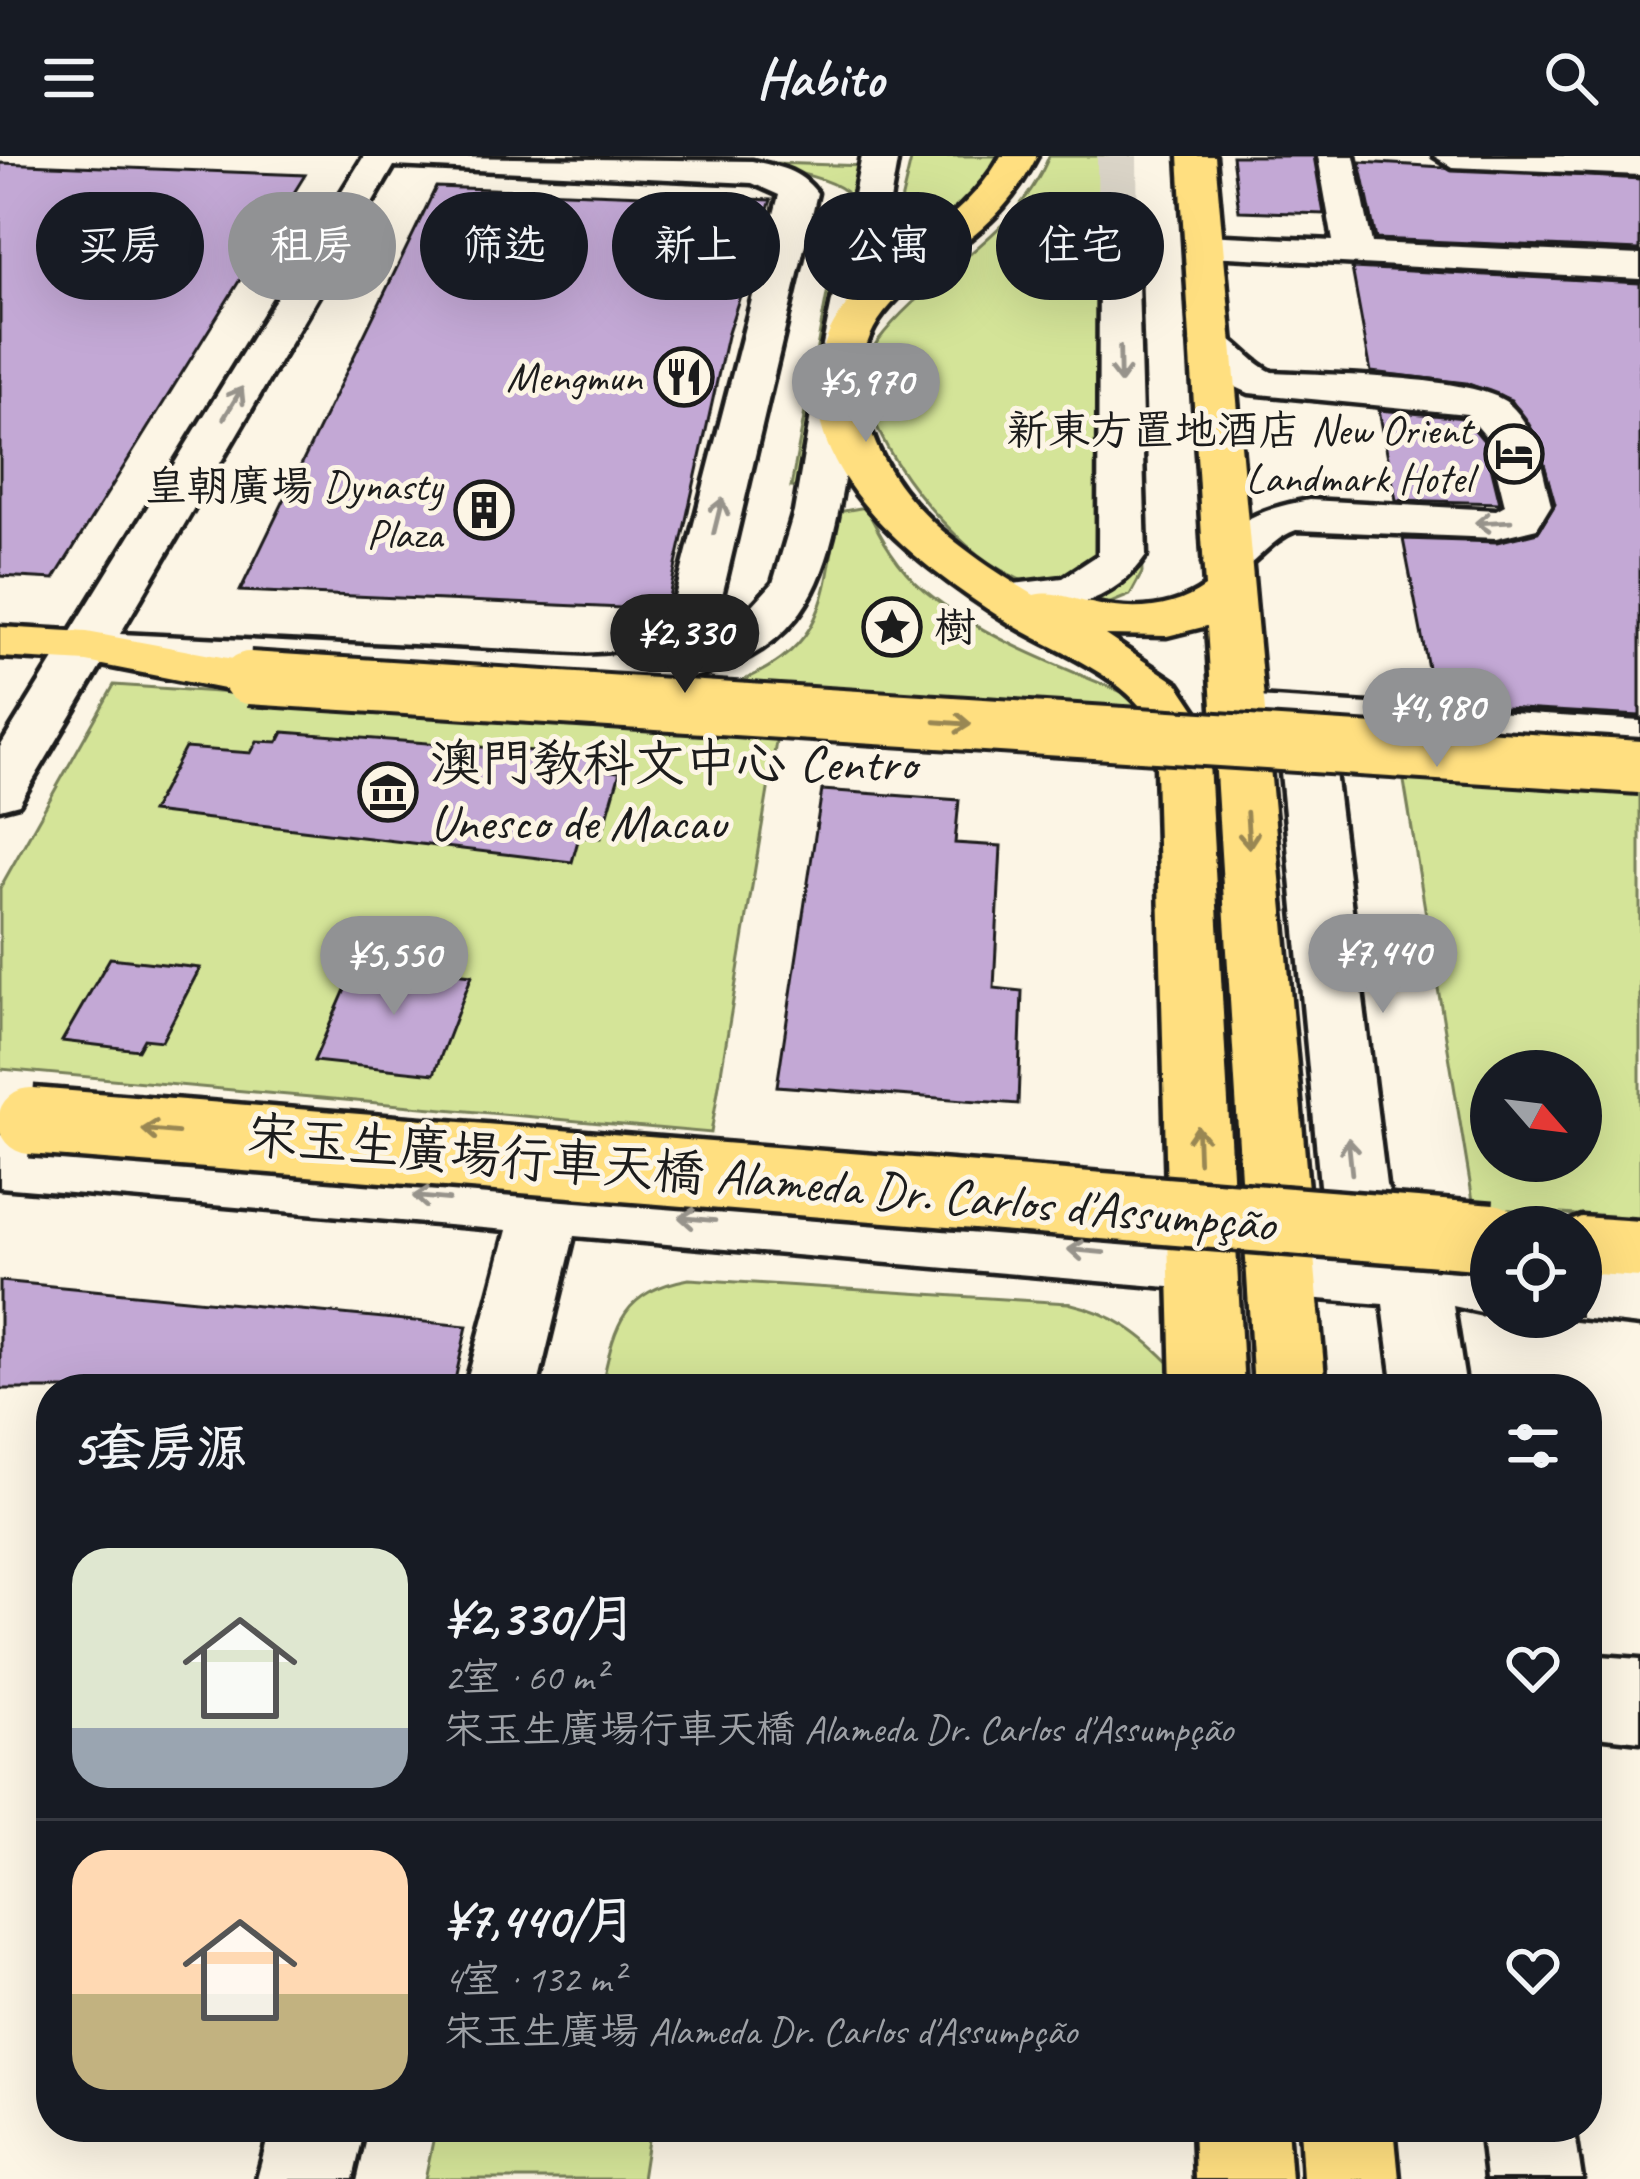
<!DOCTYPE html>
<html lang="zh">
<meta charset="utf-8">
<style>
:root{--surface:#171b24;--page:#242831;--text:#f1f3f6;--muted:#9ea1a6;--line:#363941;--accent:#919294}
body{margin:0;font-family:Caveat,"LXGW WenKai TC",sans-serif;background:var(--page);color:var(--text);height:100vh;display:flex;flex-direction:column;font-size:45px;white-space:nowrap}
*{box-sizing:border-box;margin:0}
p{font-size:39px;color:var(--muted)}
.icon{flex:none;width:66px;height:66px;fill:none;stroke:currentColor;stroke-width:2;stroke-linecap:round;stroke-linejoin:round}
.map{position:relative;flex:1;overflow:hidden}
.panel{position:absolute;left:36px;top:1218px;width:1566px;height:768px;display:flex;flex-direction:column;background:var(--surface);border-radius:48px;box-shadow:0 12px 48px #0002}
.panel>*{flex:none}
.hud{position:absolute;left:36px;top:36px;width:1569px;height:108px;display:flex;gap:24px}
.needle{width:78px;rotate:118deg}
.tools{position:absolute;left:1470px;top:894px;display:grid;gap:24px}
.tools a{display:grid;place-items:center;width:132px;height:132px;border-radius:50%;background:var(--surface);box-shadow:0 12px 48px #0002;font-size:60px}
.price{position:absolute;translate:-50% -102px;padding:0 27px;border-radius:42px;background:var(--accent);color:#fff;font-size:39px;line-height:78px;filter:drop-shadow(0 3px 6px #0008)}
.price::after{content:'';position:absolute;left:50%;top:72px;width:36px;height:27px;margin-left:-18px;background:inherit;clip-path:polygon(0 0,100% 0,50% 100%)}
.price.current{background:#222;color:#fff}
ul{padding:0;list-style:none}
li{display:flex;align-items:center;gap:36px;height:300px;padding:0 36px}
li+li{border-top:3px solid var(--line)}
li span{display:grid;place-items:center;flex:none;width:336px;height:240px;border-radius:36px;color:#555}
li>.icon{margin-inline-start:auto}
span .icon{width:144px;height:144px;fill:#fffc;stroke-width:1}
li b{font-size:51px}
h2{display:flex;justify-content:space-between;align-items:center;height:144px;padding:0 36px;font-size:51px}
.chip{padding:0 42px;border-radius:54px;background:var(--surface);box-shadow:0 12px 48px #0002;font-size:42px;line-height:108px}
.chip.current{background:var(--accent);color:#fff}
header{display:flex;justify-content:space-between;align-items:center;height:156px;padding:0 36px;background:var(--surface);font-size:54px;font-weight:800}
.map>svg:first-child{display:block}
.green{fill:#d4e498;stroke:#78805a;stroke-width:3;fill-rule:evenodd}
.building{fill:#c3a8d5;stroke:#1c1c1c;stroke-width:3}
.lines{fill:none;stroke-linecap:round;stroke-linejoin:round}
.minor-tunnel{stroke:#dad4c7;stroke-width:40;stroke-dasharray:40 21;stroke-linecap:butt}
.minor-casing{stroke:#1c1c1c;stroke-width:9}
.major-casing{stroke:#1c1c1c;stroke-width:9}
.minor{fill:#fcf5e5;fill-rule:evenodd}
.major{fill:#ffdf80;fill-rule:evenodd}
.major-bridge-far1-casing{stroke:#1c1c1c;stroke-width:60;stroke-linecap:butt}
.major-bridge-casing{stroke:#1c1c1c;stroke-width:75;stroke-linecap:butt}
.major-bridge-far1{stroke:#ffdf80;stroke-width:52}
.major-bridge{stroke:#ffdf80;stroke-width:66}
.oneway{stroke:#97938b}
.oneway2{stroke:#998753}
.labels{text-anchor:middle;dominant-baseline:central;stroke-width:10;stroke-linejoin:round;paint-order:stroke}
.far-poi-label{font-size:42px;fill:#1c1c1c;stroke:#fcf5e5;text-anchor:end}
.poi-label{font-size:51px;fill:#1c1c1c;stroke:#fcf5e5;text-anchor:start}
.street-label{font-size:51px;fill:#1c1c1c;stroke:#fcf5e5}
</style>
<header><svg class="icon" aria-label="menu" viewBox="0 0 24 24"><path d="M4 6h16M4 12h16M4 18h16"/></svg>Habito<svg class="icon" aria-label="search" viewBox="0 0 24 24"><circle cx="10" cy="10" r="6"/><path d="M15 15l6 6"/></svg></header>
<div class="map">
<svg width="1640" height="2023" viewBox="0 0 1640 2023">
<rect width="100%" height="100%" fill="#fcf5e5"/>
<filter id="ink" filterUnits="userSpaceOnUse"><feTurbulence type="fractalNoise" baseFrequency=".00833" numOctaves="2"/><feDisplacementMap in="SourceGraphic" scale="24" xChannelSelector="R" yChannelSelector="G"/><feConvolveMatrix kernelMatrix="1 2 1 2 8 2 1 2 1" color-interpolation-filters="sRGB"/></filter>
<g filter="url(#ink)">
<g class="green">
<path d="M555,0L866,10L809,332L791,331L846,36C802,0 619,3 555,0Z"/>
<path d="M912,0H1004L966,50L884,117Z"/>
<path d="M1049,0H1130L1142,417L1130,439L1096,453C1058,440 1022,428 988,406C938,372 831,249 877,186C928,117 1016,83 1049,0Z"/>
<path d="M866,351C881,382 897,411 924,434C986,485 1075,516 1148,547L1158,577L730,530C826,491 823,450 838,356Z"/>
<path d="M114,529L778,574L711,977L0,913V732Z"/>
<path d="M1403,619L1640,634V1064L1474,1051ZM1491,915H1581V1005H1491Z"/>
<path d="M689,1123L1068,1147C1115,1158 1142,1178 1175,1213V1233H601C615,1171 619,1136 689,1123Z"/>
<path d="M436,1971H650L642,2023H425Z"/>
</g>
<g class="building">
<path d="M1232,0H1314L1324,58L1239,55Z"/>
<path d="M1360,6L1640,23V94L1376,83Z"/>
<path d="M0,7L305,19L54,423L0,420Z"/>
<path d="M436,31L771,44L727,180L666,454L240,435Z"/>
<path d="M1352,112L1640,127V560L1435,548L1403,383L1497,386L1538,376L1555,348L1536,280L1511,244L1466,227L1371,216Z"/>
<path d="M1379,254L1465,262L1485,286L1500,347L1396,344Z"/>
<path d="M283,576L600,600L596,614L620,616L601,682L579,681L572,706L151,656L185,592L251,597L257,585L278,586Z"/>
<path d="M822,634L959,644L955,687L1001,690L994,832L1022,835L1018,948L777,930Z"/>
<path d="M110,802L200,812L162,885L144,883L138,894L62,885Z"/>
<path d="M357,806L472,819L434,918L314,905Z"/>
<path d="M0,1125L467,1170L453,1233H0Z"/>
</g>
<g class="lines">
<path class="minor-tunnel" d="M1117,0L1118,92"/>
<defs>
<g id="minor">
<path d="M364,0L752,5C779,11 799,13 817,37L713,478L742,461L773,427L794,356L818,218L830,208L821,198L862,0H898L863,198L851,208L860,218C828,424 836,525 586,533L102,508L19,648L0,653V591ZM394,10L752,27L779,39L667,472C646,498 617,500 586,501L120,478Z"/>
<path d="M1318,0H1354L1372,87L1640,99V123L1190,99L1185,91L1204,79L1333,85Z"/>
<path d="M1434,0H1640V19L1452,11Z"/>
<path d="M1118,80L1137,92L1146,400C1115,445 1058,463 1005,449L998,439L1005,429L1063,422L1098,399L1099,92Z"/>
<path d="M1211,174C1236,180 1248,205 1272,216C1321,219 1476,219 1509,248C1537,273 1542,314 1551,349L1537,372L1496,382L1296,374C1260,387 1250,427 1210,417L1203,407C1231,365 1260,353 1309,344L1496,354L1505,349L1489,284L1467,258L1249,237L1225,226L1190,186L1196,177Z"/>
<path d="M1239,540L1640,565V599L1392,583L1364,586L1338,602L1335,616L1386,1029C1406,1076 1448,1086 1491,1101V1153L1481,1156L1453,1150L1466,1233H1394L1383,1148L1281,1140L1257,1131L1247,1111L1257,1091L1281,1082L1349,1088L1320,1029L1281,616L1301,578L1220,569L1213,557L1220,545Z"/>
<path d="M0,979L1203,1076L1227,1085L1237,1105L1227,1125L1203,1134L574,1080L537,1233H465L507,1074L0,1031Z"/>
<path d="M1581,1106L1640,1111V1169L1571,1161H1581Z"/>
<path d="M1587,1499L1640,1503V1585L1587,1579Z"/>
<path d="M271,1971H365L353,2023H257Z"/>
<path d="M1480,1971H1574L1582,2023H1486Z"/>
</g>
<g id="major">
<path d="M1001,0H1037C992,88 938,92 884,157C864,182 858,213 863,244C878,337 958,393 1034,439C1056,434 1070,443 1091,447C1130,456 1172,455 1205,431L1179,0H1215L1326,1233H1254L1207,470L1167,480L1105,479L1178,528L1207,571L1244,1233H1172L1155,571C1128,521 1062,498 1016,471C925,415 776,309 827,182C856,109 958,80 1001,0Z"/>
<path d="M0,471L87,476L249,506L267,511L275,522L267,533L249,538L87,506L0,501Z"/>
<path d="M1581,1061L1640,1065V1121L1581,1117V1071H1556Z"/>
<path d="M1193,1971H1287L1291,2023H1195Z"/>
<path d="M1300,1971H1394L1399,2023H1303Z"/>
</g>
</defs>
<use href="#minor" class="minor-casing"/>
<use href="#major" class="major-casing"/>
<use href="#minor" class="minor"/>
<use href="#major" class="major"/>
<defs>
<path id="major-bridge-far1" d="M249,522L1640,611"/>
<path id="major-bridge" d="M31,965L1491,1081"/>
</defs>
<use href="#major-bridge-far1" class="major-bridge-far1-casing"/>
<use href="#major-bridge" class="major-bridge-casing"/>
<use href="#major-bridge-far1" class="major-bridge-far1"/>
<use href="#major-bridge" class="major-bridge"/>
</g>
<defs><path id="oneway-shaft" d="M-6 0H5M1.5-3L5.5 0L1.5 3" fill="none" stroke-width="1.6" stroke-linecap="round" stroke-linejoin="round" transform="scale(3)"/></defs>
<g class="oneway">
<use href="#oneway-shaft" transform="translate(1120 209) rotate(89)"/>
<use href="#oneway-shaft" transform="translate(233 247) rotate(-59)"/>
<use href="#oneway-shaft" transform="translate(718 360) rotate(-76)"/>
<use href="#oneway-shaft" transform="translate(1493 366) rotate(177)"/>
<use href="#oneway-shaft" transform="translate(1350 1000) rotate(-96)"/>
<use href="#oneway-shaft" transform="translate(431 1042) rotate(-175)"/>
<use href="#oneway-shaft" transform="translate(697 1063) rotate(-175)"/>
<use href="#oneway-shaft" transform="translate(1086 1095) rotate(-175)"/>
</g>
<g class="oneway2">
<use href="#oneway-shaft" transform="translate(953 567) rotate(4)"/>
<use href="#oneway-shaft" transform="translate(1248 674) rotate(86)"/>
<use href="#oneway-shaft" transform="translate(160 975) rotate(-175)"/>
<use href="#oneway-shaft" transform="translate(1198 988) rotate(-92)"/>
</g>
</g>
<defs>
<symbol id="restaurant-ring" viewBox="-11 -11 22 22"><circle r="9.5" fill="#fcf5e5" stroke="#1c1c1c" stroke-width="1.5"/><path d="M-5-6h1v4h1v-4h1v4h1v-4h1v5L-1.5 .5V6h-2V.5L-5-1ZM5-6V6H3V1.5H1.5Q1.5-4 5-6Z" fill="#1c1c1c"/></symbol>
<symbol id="hotel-ring" viewBox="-11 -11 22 22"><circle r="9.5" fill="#fcf5e5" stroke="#1c1c1c" stroke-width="1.5"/><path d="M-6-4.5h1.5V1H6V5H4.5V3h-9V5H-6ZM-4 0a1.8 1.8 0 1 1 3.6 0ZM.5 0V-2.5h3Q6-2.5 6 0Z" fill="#1c1c1c"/></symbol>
<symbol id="building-ring" viewBox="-11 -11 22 22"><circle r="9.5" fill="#fcf5e5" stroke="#1c1c1c" stroke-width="1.5"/><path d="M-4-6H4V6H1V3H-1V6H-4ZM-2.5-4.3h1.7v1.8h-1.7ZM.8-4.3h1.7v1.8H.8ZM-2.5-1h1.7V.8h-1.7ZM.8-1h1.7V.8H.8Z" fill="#1c1c1c"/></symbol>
<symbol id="sight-ring" viewBox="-11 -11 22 22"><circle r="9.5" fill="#fcf5e5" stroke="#1c1c1c" stroke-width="1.5"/><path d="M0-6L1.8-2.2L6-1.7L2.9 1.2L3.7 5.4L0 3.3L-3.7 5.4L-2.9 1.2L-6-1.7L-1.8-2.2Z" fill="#1c1c1c"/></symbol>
<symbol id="museum-ring" viewBox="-11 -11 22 22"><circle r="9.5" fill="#fcf5e5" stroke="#1c1c1c" stroke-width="1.5"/><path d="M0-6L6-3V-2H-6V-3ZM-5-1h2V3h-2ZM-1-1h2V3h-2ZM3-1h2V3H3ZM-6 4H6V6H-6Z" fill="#1c1c1c"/></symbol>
</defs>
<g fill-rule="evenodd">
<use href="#restaurant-ring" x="651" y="188" width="66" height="66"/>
<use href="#hotel-ring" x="1481" y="265" width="66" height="66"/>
<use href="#building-ring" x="451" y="321" width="66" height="66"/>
<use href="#sight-ring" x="859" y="438" width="66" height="66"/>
<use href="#museum-ring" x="355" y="603" width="66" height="66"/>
</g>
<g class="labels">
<g class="far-poi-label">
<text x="642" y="221">Mengmun</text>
<text x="1472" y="274">新東方置地酒店 New Orient<tspan x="1472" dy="48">Landmark Hotel</tspan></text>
<text x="442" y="330">皇朝廣場 Dynasty<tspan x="442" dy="48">Plaza</tspan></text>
<text x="934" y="471" text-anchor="start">樹</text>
</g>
<g class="poi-label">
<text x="430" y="607">澳門教科文中心 Centro<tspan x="430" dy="59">Unesco de Macau</tspan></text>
</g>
<g class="street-label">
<text transform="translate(761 1023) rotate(5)">宋玉生廣場行車天橋 Alameda Dr. Carlos d'Assumpção</text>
</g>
</g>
</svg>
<div class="tools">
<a><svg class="needle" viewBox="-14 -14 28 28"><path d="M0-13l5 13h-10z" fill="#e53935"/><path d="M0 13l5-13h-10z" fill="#9ea1a6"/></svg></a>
<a><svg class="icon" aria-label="locate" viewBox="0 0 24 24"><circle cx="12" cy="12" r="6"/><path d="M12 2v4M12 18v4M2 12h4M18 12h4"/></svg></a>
</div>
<b class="price" style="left:866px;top:289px">¥5,970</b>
<b class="price current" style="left:685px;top:540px">¥2,330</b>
<b class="price" style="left:1437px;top:614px">¥4,980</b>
<b class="price" style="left:1383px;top:860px">¥7,440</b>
<b class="price" style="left:394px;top:862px">¥5,550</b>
<div class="hud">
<a class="chip">买房</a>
<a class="chip current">租房</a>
<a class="chip">筛选</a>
<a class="chip">新上</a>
<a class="chip">公寓</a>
<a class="chip">住宅</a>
</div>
<section class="panel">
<h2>5套房源<svg class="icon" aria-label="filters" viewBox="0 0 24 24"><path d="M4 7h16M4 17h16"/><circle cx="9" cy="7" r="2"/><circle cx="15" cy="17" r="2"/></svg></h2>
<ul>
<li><span style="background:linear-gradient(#dfe7d0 75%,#9aa5b1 0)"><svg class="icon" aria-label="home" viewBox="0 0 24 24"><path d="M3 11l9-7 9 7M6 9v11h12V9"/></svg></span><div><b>¥2,330/月</b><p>2室 · 60 m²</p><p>宋玉生廣場行車天橋 Alameda Dr. Carlos d'Assumpção</p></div><svg class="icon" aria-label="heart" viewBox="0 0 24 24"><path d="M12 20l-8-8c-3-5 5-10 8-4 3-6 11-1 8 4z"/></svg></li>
<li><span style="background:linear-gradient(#ffd9b3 60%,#c2b280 0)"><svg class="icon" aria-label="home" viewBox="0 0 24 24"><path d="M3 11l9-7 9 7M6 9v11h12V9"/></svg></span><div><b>¥7,440/月</b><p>4室 · 132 m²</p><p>宋玉生廣場 Alameda Dr. Carlos d'Assumpção</p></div><svg class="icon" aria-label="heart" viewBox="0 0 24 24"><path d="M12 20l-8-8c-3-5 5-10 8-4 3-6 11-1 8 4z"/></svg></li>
</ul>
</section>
</div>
